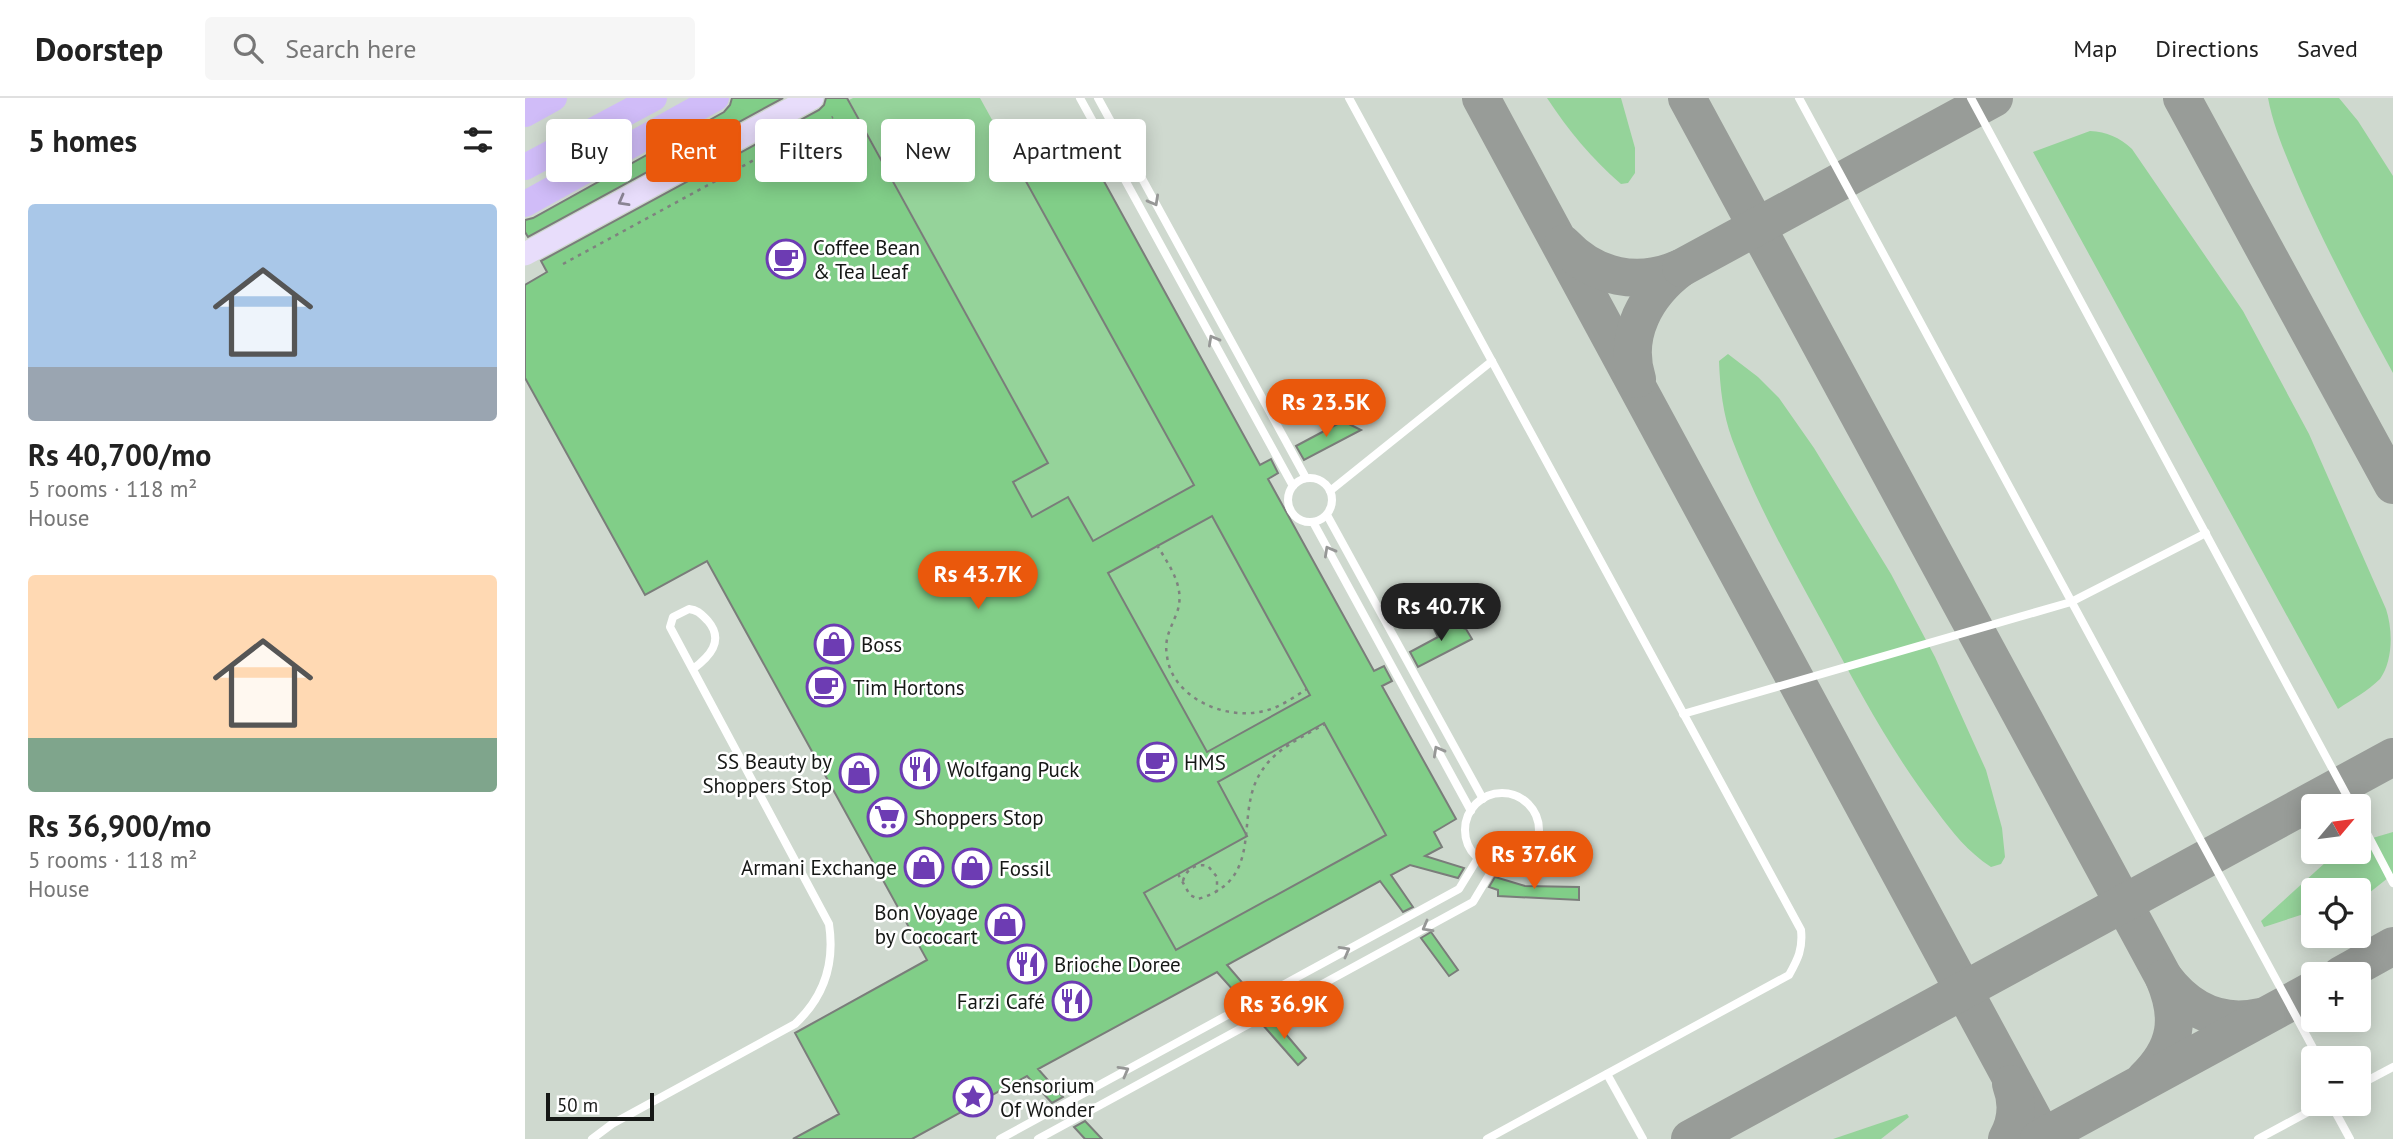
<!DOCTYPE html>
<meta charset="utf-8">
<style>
:root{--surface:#fff;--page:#f6f6f6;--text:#222;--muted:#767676;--line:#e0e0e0;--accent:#ea580c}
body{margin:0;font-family:"PT Sans",sans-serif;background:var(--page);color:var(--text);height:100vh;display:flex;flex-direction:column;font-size:26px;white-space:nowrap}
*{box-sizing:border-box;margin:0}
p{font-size:23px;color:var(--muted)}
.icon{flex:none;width:38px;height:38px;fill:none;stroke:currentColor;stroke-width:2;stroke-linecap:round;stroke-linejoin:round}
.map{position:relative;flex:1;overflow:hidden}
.panel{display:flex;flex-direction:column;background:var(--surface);width:525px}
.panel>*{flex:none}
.hud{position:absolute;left:21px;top:21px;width:665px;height:63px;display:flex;gap:14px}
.needle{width:46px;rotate:61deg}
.controls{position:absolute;left:1776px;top:696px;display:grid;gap:14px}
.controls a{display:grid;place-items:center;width:70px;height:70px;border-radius:7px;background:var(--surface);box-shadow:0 4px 18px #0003;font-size:35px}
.scale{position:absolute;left:21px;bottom:18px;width:108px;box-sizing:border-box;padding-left:7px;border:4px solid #161816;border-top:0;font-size:19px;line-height:24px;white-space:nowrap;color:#161816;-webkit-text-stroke:5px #fff;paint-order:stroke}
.price{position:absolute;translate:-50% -60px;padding:0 16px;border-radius:24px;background:var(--accent);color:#fff;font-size:23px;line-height:46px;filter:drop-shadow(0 2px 4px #0008)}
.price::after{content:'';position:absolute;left:50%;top:42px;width:21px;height:16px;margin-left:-10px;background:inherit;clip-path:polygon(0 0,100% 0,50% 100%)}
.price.active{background:#222;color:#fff}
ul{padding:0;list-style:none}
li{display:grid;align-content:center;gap:14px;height:371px;padding:0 28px}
li span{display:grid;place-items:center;height:217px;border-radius:7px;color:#555}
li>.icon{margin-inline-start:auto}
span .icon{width:126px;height:126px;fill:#fffc;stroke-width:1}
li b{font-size:30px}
h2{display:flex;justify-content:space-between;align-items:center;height:84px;padding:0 28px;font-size:30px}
.pill{padding:0 24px;border-radius:7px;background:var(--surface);box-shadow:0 4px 18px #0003;font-size:24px;line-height:63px}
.pill.active{background:var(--accent);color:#fff}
header{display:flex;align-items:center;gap:42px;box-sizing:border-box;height:98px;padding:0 35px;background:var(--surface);border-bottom:2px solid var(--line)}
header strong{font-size:33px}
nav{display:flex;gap:38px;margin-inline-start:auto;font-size:24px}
.search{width:490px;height:63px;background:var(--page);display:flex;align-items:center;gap:18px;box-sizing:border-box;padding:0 24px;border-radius:7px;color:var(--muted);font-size:26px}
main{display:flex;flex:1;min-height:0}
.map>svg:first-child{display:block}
.built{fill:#cfd9cf;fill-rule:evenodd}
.green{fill:#95d39a}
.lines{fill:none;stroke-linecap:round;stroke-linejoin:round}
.taxiway{stroke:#989c98;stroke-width:38}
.building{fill:#81ce88;stroke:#7a7d7a;stroke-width:2;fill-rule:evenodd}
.path{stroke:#7f827f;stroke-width:2.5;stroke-dasharray:3.5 5;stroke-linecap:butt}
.lane{stroke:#fff;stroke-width:8}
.secondary{stroke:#e8ddfb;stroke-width:23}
.primary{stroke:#d0bcf8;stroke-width:26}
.oneway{stroke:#8a8494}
.oneway2{stroke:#969796}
.labels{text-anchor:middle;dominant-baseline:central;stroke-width:5;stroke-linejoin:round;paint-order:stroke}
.poi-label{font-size:21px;fill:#161816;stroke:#fff;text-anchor:start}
</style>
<header>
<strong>Doorstep</strong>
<div class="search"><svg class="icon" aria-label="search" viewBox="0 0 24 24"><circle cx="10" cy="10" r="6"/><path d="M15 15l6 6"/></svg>Search here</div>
<nav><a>Map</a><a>Directions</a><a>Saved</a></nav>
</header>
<main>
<section class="panel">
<h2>5 homes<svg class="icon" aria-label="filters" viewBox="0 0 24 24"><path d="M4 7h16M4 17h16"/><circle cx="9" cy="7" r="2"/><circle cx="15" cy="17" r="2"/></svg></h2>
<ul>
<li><span style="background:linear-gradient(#a9c7e8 75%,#9aa5b1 0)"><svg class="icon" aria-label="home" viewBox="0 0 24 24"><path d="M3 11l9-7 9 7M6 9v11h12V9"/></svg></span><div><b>Rs 40,700/mo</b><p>5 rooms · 118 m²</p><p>House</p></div></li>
<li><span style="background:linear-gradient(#ffd9b3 75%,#7fa58c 0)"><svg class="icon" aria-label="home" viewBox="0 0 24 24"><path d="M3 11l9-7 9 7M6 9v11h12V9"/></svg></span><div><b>Rs 36,900/mo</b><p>5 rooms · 118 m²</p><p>House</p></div></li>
</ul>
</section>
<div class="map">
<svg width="1868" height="1041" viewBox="0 0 1868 1041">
<rect width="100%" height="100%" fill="#e0e4e0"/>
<path class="built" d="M0,0H1868V1041H0ZM1788,709H1834V754H1788ZM1788,793H1834V838H1788ZM1788,877H1834V922H1788ZM1788,961H1834V1006H1788Z"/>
<g class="green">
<path d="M328,0H455L669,387L568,443L543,399L507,419L488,384L523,364L324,2Z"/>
<path d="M1022,0H1096L1110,50V75L1103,85L1096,86C1067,61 1043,32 1022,0Z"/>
<path d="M1743,0H1814L1833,23L1868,78V275C1835,215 1803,154 1775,91C1763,62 1749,32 1743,0Z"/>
<path d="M1565,33C1582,34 1594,39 1607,51L1718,213L1784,336L1861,511C1868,532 1868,563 1855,581C1843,593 1826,602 1813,611L1508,54Z"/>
<path d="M1203,256L1233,279L1254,300L1289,350L1366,476L1410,559L1461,672L1477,730L1480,759L1476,766L1466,769C1443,754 1427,734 1411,712C1368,656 1334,593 1301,531C1267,469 1232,407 1207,341C1198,316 1195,290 1194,263Z"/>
<path d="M687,418L785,597L682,654L583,475Z"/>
<path d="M799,625L861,737L651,852L619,795L722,738L693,684Z"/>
<path d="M1868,734V776L1844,795L1834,799V793H1788V813L1739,829L1736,823L1812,754H1834V744Z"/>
<path d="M1382,1016L1384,1019L1356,1041H1308Z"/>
</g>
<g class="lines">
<g class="taxiway">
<path d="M956,0L1519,1041"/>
<path d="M1162,0L1639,880"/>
<path d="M1657,0L1868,387"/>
<path d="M1038,146C1070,180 1113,189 1156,170C1121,196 1098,237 1112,281"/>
<path d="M1156,170L1469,0"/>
<path d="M1816,877L1868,848"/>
<path d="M1620,981C1652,950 1656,920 1639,880C1663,912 1695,928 1735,919"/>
<path d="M1165,1041L1868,659"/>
<path d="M1482,1041C1492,1023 1493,1004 1486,986"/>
<path d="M1514,1041L1788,892"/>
</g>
</g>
<g class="building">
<path d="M207,0H258L3,139L0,134V122L8,120L199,14L205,7Z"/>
<path d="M301,0H322L523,365L488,384L507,419L543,399L568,443L669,387L493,69L553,36L735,367L746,361L753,375L743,381L849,573L859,568L867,583L857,588L931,721L909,734L917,749L900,758L939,770L933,780L885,767L866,777L888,809L878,814L855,783L702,867L727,896L717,902L692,874L513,971L538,999L527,1005L502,978L387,1041H268L314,1016L270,935L402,862L182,463L120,497L0,280V187L22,174L16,163L294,12L299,7ZM687,418L785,597L682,654L583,475ZM799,625L861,737L651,852L619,795L722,738L693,684Z"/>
<path d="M818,323L836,332L779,362L771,348Z"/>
<path d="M920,524L941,531L947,541L893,569L885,554L913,539L909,531Z"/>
<path d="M970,779L1000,788L1054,789V802L973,798V792L964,789Z"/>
<path d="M906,834L933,872L924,878L896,840Z"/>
<path d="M748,921L781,960L773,967L737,926Z"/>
<path d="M560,1023L577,1041H560L549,1029Z"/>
</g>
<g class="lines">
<g class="path">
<path d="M38,166L308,19"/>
<path d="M632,447C645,469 662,491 651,517C645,532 639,541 642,558C647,600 701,623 739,613C754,610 769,599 782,591"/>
<path d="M653,776L665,797L673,801C742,781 708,717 736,674C750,651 777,639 800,626"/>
<path d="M658,783C661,771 671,765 683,768L692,779V793"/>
</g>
<g class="lane">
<path d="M555,0L768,388"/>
<path d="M573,0L781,380"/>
<path d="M824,0L1276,832C1278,851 1273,861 1264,877L962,1041"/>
<path d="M1274,0L1794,961"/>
<path d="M1446,0L1828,709"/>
<circle cx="785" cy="402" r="22"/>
<path d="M805,393L967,263"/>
<path d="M802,417L958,701"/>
<path d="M788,424L946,713"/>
<path d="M1158,616L1546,504L1681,435"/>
<circle cx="977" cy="732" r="37"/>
<path d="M1834,720L1868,785"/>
<path d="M1082,976L1118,1041"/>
<path d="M1834,987L1868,969"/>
<path d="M1806,1006L1825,1041"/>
<path d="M67,1041L87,1026L270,926C299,899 310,865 304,826L145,529L148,519L164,511C173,512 176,516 183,523C200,543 184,559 168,571"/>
<path d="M475,1041L934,791L953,760"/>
<path d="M513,1041L948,804L969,769"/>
<path d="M1733,1041L1798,1006"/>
</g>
<path class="secondary" d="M0,156L287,0"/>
<g class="primary">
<path d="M0,16L29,0"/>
<path d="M0,69L129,0"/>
<path d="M0,106L191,0"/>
</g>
</g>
<defs><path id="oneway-chevron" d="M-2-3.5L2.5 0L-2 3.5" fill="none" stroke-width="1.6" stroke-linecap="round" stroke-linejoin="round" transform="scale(1.75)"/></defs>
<use class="oneway" href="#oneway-chevron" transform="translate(98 103) rotate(151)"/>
<g class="oneway2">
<use href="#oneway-chevron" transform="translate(629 103) rotate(61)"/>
<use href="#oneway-chevron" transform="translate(688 242) rotate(-119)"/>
<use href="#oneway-chevron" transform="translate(804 453) rotate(-119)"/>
<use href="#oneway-chevron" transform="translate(913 653) rotate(-119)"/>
<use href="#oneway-chevron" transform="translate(902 829) rotate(151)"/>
<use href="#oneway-chevron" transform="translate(820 853) rotate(-29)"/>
<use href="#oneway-chevron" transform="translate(599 973) rotate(-29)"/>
</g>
<defs>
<symbol id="cafe-ring" viewBox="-11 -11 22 22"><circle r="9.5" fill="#fff" stroke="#6d3cb3" stroke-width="1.5"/><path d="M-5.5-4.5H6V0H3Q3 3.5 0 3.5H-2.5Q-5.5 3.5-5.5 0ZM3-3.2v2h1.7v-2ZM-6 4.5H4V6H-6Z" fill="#6d3cb3"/></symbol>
<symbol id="shop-ring" viewBox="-11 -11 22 22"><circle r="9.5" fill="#fff" stroke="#6d3cb3" stroke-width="1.5"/><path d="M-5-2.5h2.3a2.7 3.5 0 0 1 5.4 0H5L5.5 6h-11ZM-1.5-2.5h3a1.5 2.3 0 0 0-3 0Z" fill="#6d3cb3"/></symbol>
<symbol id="restaurant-ring" viewBox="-11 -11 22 22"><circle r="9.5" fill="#fff" stroke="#6d3cb3" stroke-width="1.5"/><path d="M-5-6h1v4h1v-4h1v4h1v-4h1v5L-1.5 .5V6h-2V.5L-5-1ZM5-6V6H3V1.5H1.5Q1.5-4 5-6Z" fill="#6d3cb3"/></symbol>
<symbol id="supermarket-ring" viewBox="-11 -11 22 22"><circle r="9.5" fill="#fff" stroke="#6d3cb3" stroke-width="1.5"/><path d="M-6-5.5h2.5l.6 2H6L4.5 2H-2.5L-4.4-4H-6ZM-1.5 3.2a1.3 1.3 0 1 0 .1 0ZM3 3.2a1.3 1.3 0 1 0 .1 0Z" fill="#6d3cb3"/></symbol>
<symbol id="sight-ring" viewBox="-11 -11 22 22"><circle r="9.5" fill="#fff" stroke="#6d3cb3" stroke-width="1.5"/><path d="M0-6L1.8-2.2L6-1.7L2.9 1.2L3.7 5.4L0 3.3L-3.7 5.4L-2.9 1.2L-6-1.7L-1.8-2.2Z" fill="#6d3cb3"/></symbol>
</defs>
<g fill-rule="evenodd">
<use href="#cafe-ring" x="239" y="139" width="44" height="44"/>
<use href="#shop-ring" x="287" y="524" width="44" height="44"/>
<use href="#cafe-ring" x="279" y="567" width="44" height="44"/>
<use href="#cafe-ring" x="610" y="642" width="44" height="44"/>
<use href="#restaurant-ring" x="373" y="649" width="44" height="44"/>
<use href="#shop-ring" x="312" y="653" width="44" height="44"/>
<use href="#supermarket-ring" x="340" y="697" width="44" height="44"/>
<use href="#shop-ring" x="377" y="747" width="44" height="44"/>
<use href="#shop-ring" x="425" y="748" width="44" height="44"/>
<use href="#shop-ring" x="458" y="804" width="44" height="44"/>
<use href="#restaurant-ring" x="480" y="844" width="44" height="44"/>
<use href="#restaurant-ring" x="525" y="881" width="44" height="44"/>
<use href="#sight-ring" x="426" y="977" width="44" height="44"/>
</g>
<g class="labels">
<g class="poi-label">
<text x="288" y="149">Coffee Bean<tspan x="288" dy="24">&amp; Tea Leaf</tspan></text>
<text x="336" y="546">Boss</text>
<text x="328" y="589">Tim Hortons</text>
<text x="307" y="663" text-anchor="end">SS Beauty by<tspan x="307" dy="24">Shoppers Stop</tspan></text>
<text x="659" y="664">HMS</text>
<text x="422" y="671">Wolfgang Puck</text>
<text x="389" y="719">Shoppers Stop</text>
<text x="372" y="769" text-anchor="end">Armani Exchange</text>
<text x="474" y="770">Fossil</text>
<text x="453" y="814" text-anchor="end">Bon Voyage<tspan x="453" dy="24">by Cococart</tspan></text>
<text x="529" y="866">Brioche Doree</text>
<text x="520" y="903" text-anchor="end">Farzi Café</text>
<text x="475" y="987">Sensorium<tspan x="475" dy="24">Of Wonder</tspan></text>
</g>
</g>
</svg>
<div class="controls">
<a><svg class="needle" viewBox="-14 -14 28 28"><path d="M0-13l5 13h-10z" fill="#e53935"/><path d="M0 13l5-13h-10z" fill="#767676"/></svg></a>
<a><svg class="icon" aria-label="locate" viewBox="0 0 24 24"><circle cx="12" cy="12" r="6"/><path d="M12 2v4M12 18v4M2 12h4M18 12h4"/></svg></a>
<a>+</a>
<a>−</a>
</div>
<div class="scale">50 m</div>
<b class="price" style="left:801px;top:341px">Rs 23.5K</b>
<b class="price" style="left:453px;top:513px">Rs 43.7K</b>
<b class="price active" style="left:916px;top:545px">Rs 40.7K</b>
<b class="price" style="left:1009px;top:793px">Rs 37.6K</b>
<b class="price" style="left:759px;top:943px">Rs 36.9K</b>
<div class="hud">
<a class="pill">Buy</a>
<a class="pill active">Rent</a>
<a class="pill">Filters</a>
<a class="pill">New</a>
<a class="pill">Apartment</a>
</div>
</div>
</main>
